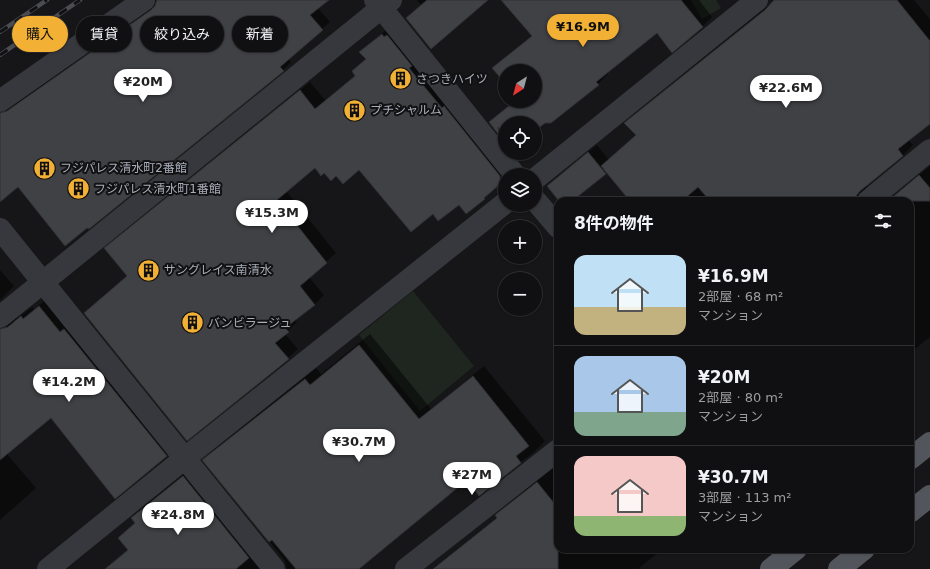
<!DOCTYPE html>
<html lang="ja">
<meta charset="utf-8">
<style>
:root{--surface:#101012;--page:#1e1e20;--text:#f1f3f6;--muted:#9c9d9f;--line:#303032;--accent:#f2b134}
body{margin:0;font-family:"DejaVu Sans","Noto Sans JP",sans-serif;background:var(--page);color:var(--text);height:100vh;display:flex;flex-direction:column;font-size:15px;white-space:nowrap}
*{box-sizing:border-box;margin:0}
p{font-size:13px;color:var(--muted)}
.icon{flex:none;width:22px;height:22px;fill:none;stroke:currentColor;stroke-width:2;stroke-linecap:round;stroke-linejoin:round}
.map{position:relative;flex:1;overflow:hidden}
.drawer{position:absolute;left:554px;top:197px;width:360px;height:356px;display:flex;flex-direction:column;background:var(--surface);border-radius:12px;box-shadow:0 1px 3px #0004,0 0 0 1px var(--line)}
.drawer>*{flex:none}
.top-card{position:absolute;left:12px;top:16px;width:380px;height:36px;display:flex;gap:8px}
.needle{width:26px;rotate:216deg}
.tools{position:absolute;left:498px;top:64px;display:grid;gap:8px}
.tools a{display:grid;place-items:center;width:44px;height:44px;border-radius:50%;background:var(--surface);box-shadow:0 1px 3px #0004,0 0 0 1px var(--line);font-size:20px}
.price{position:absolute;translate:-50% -34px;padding:0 9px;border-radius:14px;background:#fff;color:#222;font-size:13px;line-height:26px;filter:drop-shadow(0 1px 2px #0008)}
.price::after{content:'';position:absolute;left:50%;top:24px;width:12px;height:9px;margin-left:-6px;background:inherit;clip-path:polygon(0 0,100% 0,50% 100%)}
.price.selected{background:var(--accent);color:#111}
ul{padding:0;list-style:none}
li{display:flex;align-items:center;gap:12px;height:100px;padding:0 20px}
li+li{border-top:1px solid var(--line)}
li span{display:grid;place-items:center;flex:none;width:112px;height:80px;border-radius:12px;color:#555}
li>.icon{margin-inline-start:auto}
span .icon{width:48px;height:48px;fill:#fffc;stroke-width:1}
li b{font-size:17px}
h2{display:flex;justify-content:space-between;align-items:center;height:48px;padding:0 20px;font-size:17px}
.pill{padding:0 14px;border-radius:18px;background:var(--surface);box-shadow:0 1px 3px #0004,0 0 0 1px var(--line);font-size:14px;line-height:36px}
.pill.selected{background:var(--accent);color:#111}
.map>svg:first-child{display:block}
.green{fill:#1e261f}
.shadow{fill:#0007}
.building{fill:#404145;stroke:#303034}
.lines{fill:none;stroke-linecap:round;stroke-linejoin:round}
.street{stroke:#37383d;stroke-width:22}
.primary{stroke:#53555c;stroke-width:22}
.rail-casing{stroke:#4a4c52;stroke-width:4.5}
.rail{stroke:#111113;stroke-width:3;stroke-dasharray:9;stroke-linecap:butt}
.labels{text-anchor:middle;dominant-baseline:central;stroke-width:4;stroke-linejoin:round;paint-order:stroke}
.poi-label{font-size:12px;fill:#a8adb8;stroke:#111113;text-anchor:start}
</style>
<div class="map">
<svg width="930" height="569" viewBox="0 0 930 569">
<rect width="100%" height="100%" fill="#161618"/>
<g class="green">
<path d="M691,0H716L721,8L702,19Z"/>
<path d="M413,291L474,366L420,411L359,335Z"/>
</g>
<g class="shadow">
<path d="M160,0H326L318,8L330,22L289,59L291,62L283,70L18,186L0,169V112L8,105L16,103L155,6Z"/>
<path d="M417,0H485L421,5Z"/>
<path d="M503,0H699L712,17L702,27L657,32L607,72L608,74L598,84L561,113L559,110L535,130V123H505V133L502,130L499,133L490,123L500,113L514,101H535V71H505V82L494,68L504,58L532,35Z"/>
<path d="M772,0H914L930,19V122L908,140L913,145L903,155L867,185L865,193L871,201H632L607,171L571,201H560L548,186L556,178L597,145L609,160L637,135L626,123L636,113L772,3L773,2Z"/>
<path d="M392,25L505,178L484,198L466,213L459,204L433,213L359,169L336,174L325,171L315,167L286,191L336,253L309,277L324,295L315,304L295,319L297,322L285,334L298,349L288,358L85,313L128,275L115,239L310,82L325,100L356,75L353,71L366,59L361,52Z"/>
<path d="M930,166V337L910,353V201H887Z"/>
<path d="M0,270L14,286L0,300Z"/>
<path d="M49,297L177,445L166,456L51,416L7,454L36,488L0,520V314L13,319L19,317L32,307L34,309Z"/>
<path d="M370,334L431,409L484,366L545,441L534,452L479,494L467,479L358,569H287L285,561L204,460L215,449L316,368L321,374Z"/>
<path d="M558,464V549H663L639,568L640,569H432L497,517L496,515L508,504Z"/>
<path d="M194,466L280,569H105L129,549L119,538L136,522L132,518L143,507Z"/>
</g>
<g class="building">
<path d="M157,0H329L310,15L323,30L280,67L284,71L89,229L87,228L65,246L18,187L0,202V113L7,111L151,10L155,6Z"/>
<path d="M427,0H488L431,49L406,18Z"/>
<path d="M501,0H681L703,27L672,53L657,33L596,82L599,85L551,123H545L535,131V123H505V135L498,127L499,135L489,122L515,101H535V71H505V83L492,68L532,36Z"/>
<path d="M774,0H897L930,41V124L898,149L903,156L860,191L856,196V201H710L698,187L682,201H630L601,166L636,135L624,123L765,10Z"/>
<path d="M382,34L384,37L387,35L412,66L409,68L442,108L444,106L500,176V184L484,198L485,199L466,214L459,205L438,221L433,214L411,232L359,170L343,184L336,176L331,181L324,173L321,176L315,168L277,200L327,263L300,286L315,305L285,328L289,332L275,343L289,359L187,441L84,313L127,276L104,248L300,90L315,109L355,76L352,71L366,59L359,52Z"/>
<path d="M588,152L606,174L572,201H559L547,186Z"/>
<path d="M919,175L930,188V201H888Z"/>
<path d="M39,306L60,332L64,329L167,456L115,499L51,418L0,460V329L8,327L21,316L23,319Z"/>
<path d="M359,345L419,419L473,376L529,446L516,456L521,463L479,496L467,480L359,569H296L272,540L269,542L202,460L305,379L310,385Z"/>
<path d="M183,476L249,558L236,569H105L128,550L118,538L135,523L131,518Z"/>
<path d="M537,482L558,508V569H433L497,518L495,515Z"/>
</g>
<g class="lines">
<g class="street">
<path d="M375,0L515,175"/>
<path d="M0,101L144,0"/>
<path d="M535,179L757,0"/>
<path d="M535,200L558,227"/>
<path d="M868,201L930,150"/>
<path d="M0,229L274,569"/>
<path d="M0,317L391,0"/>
<path d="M48,569L185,458L505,203"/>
<path d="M406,569L558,450"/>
</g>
<g class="primary">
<path d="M910,459L930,443"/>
<path d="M910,512L930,496"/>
<path d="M771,569L796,549"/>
<path d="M839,569L864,549"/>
</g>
<defs>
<g id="rail">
<path d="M0,32L47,0"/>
<path d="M0,55L80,0"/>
</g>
</defs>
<use href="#rail" class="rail-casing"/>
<use href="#rail" class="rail"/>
</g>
<defs>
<symbol id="building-disc" viewBox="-11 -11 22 22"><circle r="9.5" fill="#f2b134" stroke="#111113"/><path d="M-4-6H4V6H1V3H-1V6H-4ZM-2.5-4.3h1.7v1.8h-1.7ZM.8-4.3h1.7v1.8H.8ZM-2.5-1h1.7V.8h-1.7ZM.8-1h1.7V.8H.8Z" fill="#111"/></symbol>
</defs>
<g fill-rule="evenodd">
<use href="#building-disc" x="388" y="66" width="25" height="25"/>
<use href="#building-disc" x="342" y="98" width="25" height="25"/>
<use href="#building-disc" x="32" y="156" width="25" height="25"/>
<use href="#building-disc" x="66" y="176" width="25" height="25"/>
<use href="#building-disc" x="136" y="258" width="25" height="25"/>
<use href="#building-disc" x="180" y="310" width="25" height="25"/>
</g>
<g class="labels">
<g class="poi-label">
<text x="416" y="79">さつきハイツ</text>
<text x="370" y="110">プチシャルム</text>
<text x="60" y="168">フジパレス清水町2番館</text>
<text x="94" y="189">フジパレス清水町1番館</text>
<text x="164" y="270">サングレイス南清水</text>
<text x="208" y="323">バンビラージュ</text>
</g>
</g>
</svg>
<div class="tools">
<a><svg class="needle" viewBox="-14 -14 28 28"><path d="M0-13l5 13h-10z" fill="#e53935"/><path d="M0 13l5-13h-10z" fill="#9c9d9f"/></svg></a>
<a><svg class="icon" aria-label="locate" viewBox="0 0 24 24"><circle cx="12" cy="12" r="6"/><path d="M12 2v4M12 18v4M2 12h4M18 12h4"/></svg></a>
<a><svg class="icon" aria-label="layers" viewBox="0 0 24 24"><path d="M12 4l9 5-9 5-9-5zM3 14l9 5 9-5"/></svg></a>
<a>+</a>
<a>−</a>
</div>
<b class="price selected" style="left:583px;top:48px">¥16.9M</b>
<b class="price" style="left:143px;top:103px">¥20M</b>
<b class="price" style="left:786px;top:109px">¥22.6M</b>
<b class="price" style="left:272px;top:234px">¥15.3M</b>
<b class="price" style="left:69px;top:403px">¥14.2M</b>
<b class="price" style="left:359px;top:463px">¥30.7M</b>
<b class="price" style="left:472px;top:496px">¥27M</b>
<b class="price" style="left:178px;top:536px">¥24.8M</b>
<div class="top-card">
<a class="pill selected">購入</a>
<a class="pill">賃貸</a>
<a class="pill">絞り込み</a>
<a class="pill">新着</a>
</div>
<section class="drawer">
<h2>8件の物件<svg class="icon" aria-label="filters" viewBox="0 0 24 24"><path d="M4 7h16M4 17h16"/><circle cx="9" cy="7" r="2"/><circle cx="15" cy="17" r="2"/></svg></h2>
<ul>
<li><span style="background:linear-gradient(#bfe0f5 65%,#c2b280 0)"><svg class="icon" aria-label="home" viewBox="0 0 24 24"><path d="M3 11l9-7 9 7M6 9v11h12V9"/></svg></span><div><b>¥16.9M</b><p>2部屋 · 68 m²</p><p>マンション</p></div></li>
<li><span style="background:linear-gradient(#a9c7e8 70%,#7fa58c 0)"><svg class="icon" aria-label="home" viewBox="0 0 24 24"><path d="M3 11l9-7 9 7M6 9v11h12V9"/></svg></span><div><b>¥20M</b><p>2部屋 · 80 m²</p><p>マンション</p></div></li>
<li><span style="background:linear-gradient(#f6c9c9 75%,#8fb573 0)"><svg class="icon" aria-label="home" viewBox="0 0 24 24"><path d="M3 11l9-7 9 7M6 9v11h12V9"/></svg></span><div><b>¥30.7M</b><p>3部屋 · 113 m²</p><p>マンション</p></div></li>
</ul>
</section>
</div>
